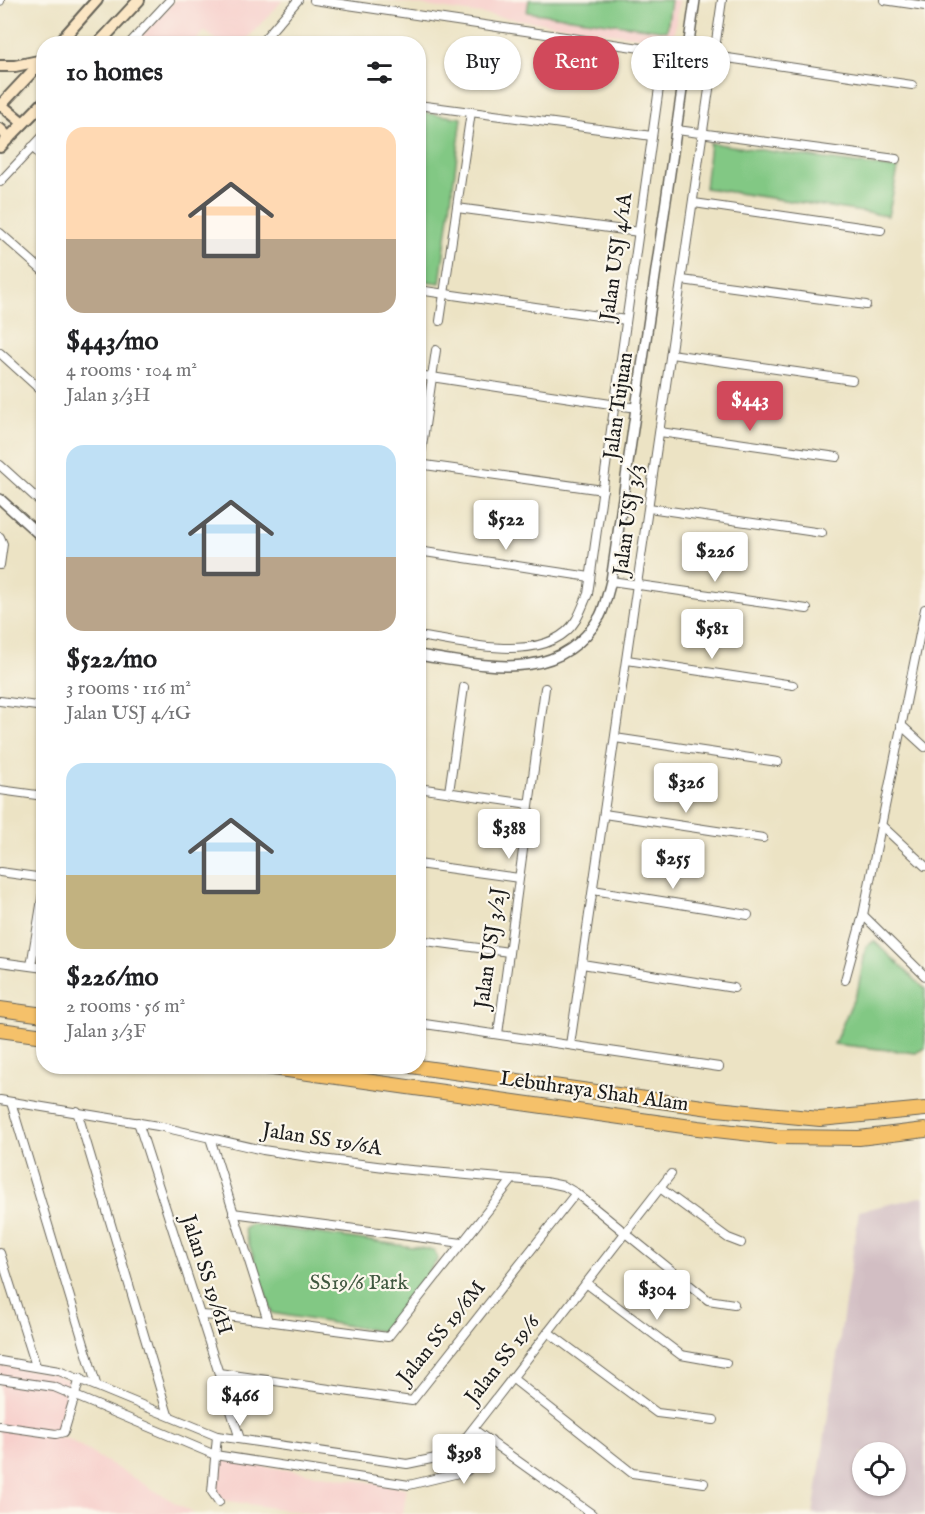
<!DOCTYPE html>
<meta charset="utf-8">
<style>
:root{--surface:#fff;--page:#f2f2f2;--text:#202124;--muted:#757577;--accent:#d1495b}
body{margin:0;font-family:"IM FELL English",serif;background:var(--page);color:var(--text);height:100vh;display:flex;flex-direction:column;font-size:22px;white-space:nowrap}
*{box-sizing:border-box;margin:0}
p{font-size:20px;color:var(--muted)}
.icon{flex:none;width:33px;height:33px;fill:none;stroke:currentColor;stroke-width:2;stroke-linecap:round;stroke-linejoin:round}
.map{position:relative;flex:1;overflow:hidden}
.details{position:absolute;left:36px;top:36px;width:390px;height:1038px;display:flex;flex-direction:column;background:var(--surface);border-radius:24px;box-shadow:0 2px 4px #0004}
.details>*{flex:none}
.top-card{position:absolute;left:444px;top:36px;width:390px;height:54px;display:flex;gap:12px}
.tools{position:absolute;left:852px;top:1442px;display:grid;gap:12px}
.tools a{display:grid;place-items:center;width:54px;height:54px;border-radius:50%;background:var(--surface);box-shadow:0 2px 4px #0004;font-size:30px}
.price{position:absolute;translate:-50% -51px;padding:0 14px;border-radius:6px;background:#fff;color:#222;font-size:20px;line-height:39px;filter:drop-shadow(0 2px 3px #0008)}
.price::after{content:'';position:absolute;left:50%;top:36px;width:18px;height:14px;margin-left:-9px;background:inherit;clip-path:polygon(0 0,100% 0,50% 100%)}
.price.selected{background:var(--accent);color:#fff}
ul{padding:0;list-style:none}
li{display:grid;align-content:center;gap:12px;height:318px;padding:0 30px}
li span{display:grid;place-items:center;height:186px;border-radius:18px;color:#555}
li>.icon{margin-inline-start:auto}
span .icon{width:108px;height:108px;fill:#fffc;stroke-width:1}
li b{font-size:26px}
h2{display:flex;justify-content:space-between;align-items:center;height:72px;padding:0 30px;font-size:26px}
.chip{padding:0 21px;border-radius:27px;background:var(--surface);box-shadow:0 2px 4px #0004;font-size:21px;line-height:54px}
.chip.selected{background:var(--accent);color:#fff}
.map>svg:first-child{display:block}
.built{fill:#f7d0cc}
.industrial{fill:#d2bec3;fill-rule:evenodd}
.green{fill:#82c884;stroke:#4f7250;stroke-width:1.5}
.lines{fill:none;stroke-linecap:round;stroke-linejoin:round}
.minor-casing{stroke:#656257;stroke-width:10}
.tertiary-casing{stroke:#656257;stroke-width:12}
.secondary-casing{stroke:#656257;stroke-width:14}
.motorway-casing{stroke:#656257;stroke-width:16}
.minor{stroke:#fff;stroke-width:8}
.tertiary{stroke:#fff;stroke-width:9}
.secondary{stroke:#fbe6c4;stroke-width:10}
.motorway{stroke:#f5c16b;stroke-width:14}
.labels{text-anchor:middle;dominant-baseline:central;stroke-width:4.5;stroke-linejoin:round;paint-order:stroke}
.street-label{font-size:21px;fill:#1c1c1c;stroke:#fbf7ec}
.park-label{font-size:21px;fill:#405840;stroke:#fbf7ec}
</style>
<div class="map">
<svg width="925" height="1514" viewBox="0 0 925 1514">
<rect width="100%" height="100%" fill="#fbf7ec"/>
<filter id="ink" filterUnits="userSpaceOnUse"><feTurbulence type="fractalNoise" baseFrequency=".0167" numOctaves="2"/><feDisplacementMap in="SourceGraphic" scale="12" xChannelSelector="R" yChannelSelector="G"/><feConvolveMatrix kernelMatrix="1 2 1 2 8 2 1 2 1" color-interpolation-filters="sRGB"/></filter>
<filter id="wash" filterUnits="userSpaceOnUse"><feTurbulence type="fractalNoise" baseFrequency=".008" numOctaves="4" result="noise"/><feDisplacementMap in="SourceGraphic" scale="24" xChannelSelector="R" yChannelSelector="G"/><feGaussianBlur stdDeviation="1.35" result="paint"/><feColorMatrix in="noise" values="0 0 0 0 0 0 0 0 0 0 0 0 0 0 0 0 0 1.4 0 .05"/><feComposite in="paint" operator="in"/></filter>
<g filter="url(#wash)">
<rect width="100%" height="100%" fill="#ece3c4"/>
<g class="built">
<path d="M175,0H283L243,43H220L205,31L193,43L134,44Z"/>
<path d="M385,0H679L673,42Z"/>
<path d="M0,1365L53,1373L69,1381L56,1437L68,1439L194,1514H0Z"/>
<path d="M218,1459L407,1488L403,1514H313L222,1500L216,1491Z"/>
</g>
<path class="industrial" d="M925,1196V1514H813L859,1211ZM862,1452H896V1485H862Z"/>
<g class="green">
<path d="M529,0H671L667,31L527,12Z"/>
<path d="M419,112L462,118L440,283L419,280Z"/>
<path d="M710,143L898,169L888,216L705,188Z"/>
<path d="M874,941L925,989V1048L916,1053L834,1044L858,989L866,947Z"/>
<path d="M251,1224L434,1250L438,1259L385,1332L272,1313L244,1229Z"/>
</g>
</g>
<g filter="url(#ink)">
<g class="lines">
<defs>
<g id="minor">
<path d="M314,0L688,55"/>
<path d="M884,0L925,6"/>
<path d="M0,1V0"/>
<path d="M129,44L170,0"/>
<path d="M260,44L298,0"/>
<path d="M714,56L912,85"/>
<path d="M418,105L652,136"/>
<path d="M677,130L896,159"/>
<path d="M32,147L44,158"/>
<path d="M0,182L44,135"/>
<path d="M694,203L881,230"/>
<path d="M457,208L639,232"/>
<path d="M0,233L44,272"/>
<path d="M682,280L866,305"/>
<path d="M418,290L626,320"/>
<path d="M440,321L471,112"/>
<path d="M0,353L44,393"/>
<path d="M671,354L852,380"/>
<path d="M418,375L637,408"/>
<path d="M660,432L837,457"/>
<path d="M418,464L603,490"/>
<path d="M0,465L44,505"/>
<path d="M419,467L436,350"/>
<path d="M649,508L822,533"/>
<path d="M0,537L3,544L0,565"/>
<path d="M418,551L590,577"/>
<path d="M611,581L807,609"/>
<path d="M418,636C463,642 547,667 576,620C581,612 584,602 588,594L664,52"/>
<path d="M627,660L793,685"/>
<path d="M0,701L44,707"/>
<path d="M901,725L925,747"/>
<path d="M615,738L778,762"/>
<path d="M418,788L529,804"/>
<path d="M0,790L44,796"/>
<path d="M449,792L464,687"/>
<path d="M604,814L763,838"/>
<path d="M881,825L925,866"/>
<path d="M418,864L519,878"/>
<path d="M0,872L44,878"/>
<path d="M593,890L748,915"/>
<path d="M863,915L925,976"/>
<path d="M418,940L509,952"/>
<path d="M0,962L44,968"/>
<path d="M582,964L734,988"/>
<path d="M31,966L44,887"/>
<path d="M845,980L863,915L925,609"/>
<path d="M418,1023L719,1067"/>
<path d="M498,1034L545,688"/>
<path d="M570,1045L722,0"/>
<path d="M0,1100L158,1126L263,1150L322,1159L400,1169L545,1182L564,1186L576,1193L708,1300L734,1304"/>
<path d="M11,1102L96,1384"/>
<path d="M77,1111L168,1415"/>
<path d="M138,1122L240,1439"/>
<path d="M210,1138L268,1321"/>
<path d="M660,1188L728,1238L741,1243"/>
<path d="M233,1213L462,1243"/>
<path d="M0,1253L36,1366"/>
<path d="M586,1283L681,1355L726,1363"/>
<path d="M200,1315L235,1317L388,1337L512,1180"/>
<path d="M548,1332L657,1413L714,1420"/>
<path d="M0,1361L59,1371L217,1436L407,1464L436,1458L457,1449L671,1174"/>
<path d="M219,1373L412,1401L576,1193"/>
<path d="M512,1378L632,1473L704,1483"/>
<path d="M0,1379L54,1387L215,1455L409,1485L467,1471L491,1441"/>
<path d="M0,1426L56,1434L64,1432L80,1378"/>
<path d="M473,1429L592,1514"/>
<path d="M217,1436L212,1492L219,1502"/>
</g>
<g id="tertiary">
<path d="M0,499L44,539"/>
<path d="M418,655C484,665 560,686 600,616C605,606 608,592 611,581L695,0"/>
</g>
<g id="secondary">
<path d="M58,44L97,0"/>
<path d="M98,44L139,0"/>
<path d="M0,66H15L43,60"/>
<path d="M0,104L23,123"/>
<path d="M0,106L44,59"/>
<path d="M0,129L9,138"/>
<path d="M0,147L44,102"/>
</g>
<g id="motorway">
<path d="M0,1009L44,1015"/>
<path d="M0,1030L44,1036"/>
<path d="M259,1066L698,1128L778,1137L859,1138L925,1130"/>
<path d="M411,1066L717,1109L820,1119L925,1109"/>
</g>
</defs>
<use href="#minor" class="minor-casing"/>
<use href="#tertiary" class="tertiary-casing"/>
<use href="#secondary" class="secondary-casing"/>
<use href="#motorway" class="motorway-casing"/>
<use href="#minor" class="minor"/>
<use href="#tertiary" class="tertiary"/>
<use href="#secondary" class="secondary"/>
<use href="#motorway" class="motorway"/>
</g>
</g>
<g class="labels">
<g class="street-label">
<text transform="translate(617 257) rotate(-82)">Jalan USJ 4/1A</text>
<text transform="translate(619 406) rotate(-82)">Jalan Tujuan</text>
<text transform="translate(629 520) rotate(-82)">Jalan USJ 3/3</text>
<text transform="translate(491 948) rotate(-82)">Jalan USJ 3/2J</text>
<text transform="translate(594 1092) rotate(8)">Lebuhraya Shah Alam</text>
<text transform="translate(322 1140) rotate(9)">Jalan SS 19/6A</text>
<text transform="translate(206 1275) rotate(72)">Jalan SS 19/6H</text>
<text transform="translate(442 1333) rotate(-51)">Jalan SS 19/6M</text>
<text transform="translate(503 1360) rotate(-52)">Jalan SS 19/6</text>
</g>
<g class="park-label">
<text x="359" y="1283">SS19/6 Park</text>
</g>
</g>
</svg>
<div class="tools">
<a><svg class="icon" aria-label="locate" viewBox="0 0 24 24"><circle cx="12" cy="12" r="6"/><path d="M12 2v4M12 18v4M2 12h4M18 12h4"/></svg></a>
</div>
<b class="price selected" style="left:750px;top:432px">$443</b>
<b class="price" style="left:506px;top:551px">$522</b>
<b class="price" style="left:715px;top:583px">$226</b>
<b class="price" style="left:712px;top:660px">$581</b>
<b class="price" style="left:686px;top:814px">$326</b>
<b class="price" style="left:509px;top:860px">$388</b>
<b class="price" style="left:673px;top:890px">$255</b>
<b class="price" style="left:657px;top:1321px">$304</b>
<b class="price" style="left:240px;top:1427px">$466</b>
<b class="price" style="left:464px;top:1485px">$398</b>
<div class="top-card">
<a class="chip">Buy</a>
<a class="chip selected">Rent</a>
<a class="chip">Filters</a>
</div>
<section class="details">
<h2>10 homes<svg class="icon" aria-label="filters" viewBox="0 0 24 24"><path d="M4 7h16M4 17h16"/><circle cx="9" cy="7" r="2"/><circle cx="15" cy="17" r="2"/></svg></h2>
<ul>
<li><span style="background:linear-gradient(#ffd9b3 60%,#b9a48a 0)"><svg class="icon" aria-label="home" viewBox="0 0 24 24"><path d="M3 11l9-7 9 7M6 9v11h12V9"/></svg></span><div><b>$443/mo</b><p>4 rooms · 104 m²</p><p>Jalan 3/3H</p></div></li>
<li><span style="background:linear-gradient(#bfe0f5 60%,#b9a48a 0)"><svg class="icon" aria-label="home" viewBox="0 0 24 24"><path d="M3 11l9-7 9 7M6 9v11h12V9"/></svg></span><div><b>$522/mo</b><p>3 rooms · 116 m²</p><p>Jalan USJ 4/1G</p></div></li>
<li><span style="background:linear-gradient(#bfe0f5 60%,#c2b280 0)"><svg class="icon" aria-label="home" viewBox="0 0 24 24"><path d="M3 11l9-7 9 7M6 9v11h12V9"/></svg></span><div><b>$226/mo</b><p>2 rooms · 56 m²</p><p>Jalan 3/3F</p></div></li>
</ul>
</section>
</div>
